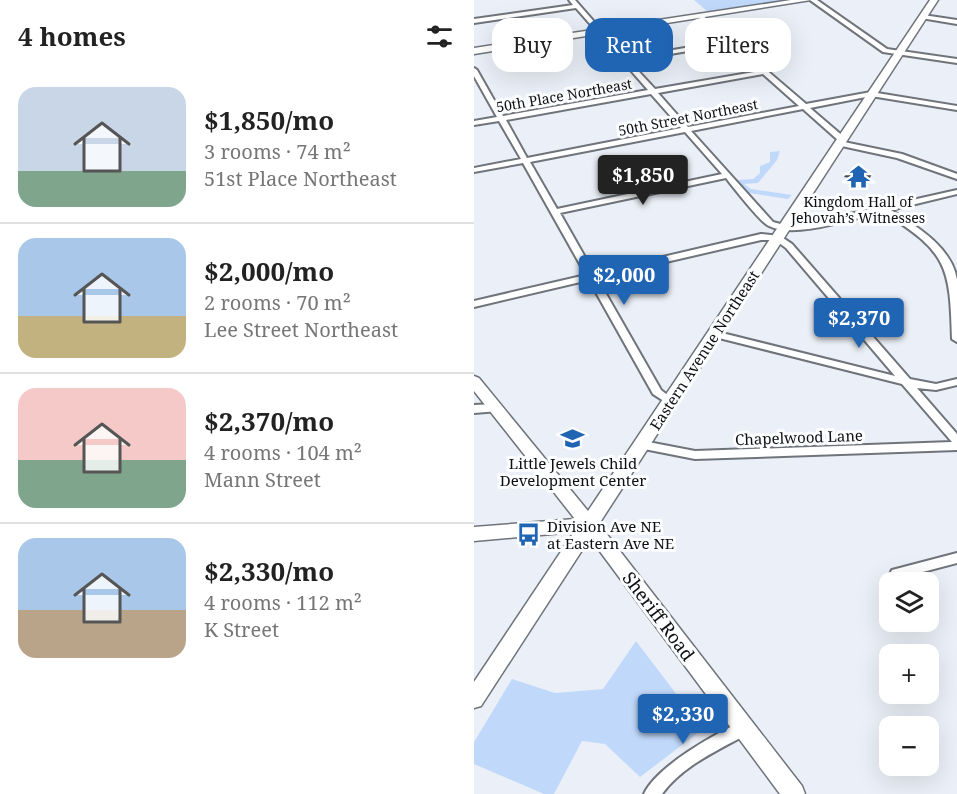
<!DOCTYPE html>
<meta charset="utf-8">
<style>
:root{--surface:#fff;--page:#f2f2f2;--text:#222;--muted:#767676;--line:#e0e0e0;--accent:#2064b4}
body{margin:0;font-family:"Noto Serif",serif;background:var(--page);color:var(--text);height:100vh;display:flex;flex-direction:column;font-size:22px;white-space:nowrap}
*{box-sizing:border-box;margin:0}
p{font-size:20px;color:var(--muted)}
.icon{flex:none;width:33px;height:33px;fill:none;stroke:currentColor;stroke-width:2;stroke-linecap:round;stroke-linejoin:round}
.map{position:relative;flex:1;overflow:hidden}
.details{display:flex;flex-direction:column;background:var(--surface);width:474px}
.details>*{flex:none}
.guide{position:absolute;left:18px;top:18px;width:375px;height:54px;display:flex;gap:12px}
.buttons{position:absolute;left:405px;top:572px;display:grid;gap:12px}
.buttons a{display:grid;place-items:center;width:60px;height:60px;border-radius:12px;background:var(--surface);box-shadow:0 6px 24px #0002;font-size:30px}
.price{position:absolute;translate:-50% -51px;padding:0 14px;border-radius:6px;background:var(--accent);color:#fff;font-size:20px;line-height:39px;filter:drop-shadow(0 2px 3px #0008)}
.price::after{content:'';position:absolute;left:50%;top:36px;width:18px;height:14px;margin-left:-9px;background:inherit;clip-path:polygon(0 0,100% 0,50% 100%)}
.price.on{background:#222;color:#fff}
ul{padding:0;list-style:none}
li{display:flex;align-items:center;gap:18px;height:150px;padding:0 18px}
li+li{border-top:2px solid var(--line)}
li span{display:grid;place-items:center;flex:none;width:168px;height:120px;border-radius:18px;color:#555}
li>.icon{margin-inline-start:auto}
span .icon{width:72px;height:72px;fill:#fffc;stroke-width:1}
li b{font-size:26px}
h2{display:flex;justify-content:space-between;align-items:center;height:72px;padding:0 18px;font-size:26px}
.chip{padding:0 21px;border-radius:18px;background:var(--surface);box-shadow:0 6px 24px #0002;font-size:21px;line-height:54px}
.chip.on{background:var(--accent);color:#fff}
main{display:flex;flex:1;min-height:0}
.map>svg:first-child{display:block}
.green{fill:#c0d9fb}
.building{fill:#44494f}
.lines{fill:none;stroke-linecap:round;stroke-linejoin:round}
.street-casing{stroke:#6f747b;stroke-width:4}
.secondary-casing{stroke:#6f747b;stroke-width:3}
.street{fill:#fff;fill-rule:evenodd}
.secondary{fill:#fff;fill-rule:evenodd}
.labels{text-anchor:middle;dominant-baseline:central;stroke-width:6;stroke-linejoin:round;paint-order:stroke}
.far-street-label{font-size:14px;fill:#0d0f11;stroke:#fcfdff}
.far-poi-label{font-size:14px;fill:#0d0f11;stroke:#fcfdff}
.street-label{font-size:15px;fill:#0d0f11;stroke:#fcfdff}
.poi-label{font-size:15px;fill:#0d0f11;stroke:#fcfdff}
.near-street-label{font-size:18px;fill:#0d0f11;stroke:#fcfdff}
</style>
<main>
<section class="details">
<h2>4 homes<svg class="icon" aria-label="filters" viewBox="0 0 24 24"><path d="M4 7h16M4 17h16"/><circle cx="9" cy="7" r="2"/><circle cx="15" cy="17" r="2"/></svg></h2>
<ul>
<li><span style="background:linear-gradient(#c9d6e8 70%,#7fa58c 0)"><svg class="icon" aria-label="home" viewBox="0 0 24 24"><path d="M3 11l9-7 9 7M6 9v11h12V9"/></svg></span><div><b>$1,850/mo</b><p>3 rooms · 74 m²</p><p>51st Place Northeast</p></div></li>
<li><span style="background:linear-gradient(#a9c7e8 65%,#c2b280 0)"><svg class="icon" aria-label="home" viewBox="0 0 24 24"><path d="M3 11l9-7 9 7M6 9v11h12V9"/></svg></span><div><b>$2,000/mo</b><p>2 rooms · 70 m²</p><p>Lee Street Northeast</p></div></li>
<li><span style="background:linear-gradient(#f6c9c9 60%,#7fa58c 0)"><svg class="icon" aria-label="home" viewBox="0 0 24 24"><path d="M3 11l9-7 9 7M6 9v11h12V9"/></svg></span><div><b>$2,370/mo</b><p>4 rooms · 104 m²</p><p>Mann Street</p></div></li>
<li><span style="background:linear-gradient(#a9c7e8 60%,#b9a48a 0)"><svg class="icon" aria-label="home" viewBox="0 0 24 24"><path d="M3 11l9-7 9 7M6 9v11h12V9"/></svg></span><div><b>$2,330/mo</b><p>4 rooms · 112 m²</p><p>K Street</p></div></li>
</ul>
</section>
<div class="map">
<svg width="483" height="794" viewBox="0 0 483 794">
<rect width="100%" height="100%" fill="#ebf0f8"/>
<g class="green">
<path d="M220,0H313L234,12Z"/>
<path d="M76,45L87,59L29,69L20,54Z"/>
<path d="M306,151L303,160L284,183L270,184L277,189L318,195L314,199L275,193L263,180L279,179L286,173V166L296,162V152Z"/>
<path d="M162,641L229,729L166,777L131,744L108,741L80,794H70L0,764V742L38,679L81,693L129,689Z"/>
</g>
<path class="building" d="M375,170L398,174L394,181L370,177Z"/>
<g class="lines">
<defs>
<g id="street">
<path d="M95,0H101L152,58L252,41L225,17L224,16L227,14L332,104L397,92L483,106V110L397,96L336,108L371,138L372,140L370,142L428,154L483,174V179L423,158L363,145L362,143L365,141L329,109L217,131L299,222L310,225H327L483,190V194L417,210C442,226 478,247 483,280C483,300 483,322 483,342L478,339C476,265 473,252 409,212C380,218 322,239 295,226C287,223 260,188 252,178L86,213L120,273L287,234L306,236L318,244L436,379L462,384L483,379V385L462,390L443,388L483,434V450L221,459L165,448L163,445L165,442L169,441L221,451L478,442L428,384L237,336L235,334L240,331L421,376L312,248L301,240H287L123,278L187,390L201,401L196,405L179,394L115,280L0,307V301L112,275L49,163L0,172V168L47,159L25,121L0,125V121L23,117L0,76V68L3,70L29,116L174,90L102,8L0,23V19L99,5ZM255,44L286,71L181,89L155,61ZM289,74L325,106L214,127L184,93ZM177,94L207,128L53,158L32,120ZM211,132L248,174L83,209L56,162Z"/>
<path d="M336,0H343L413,49L483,59V63L409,52Z"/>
<path d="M449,15L483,20V24L447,18L446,17Z"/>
<path d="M21,404L26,408L25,411L0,413V405Z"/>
<path d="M483,553V563L422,579L418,578L416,574L418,570L422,569Z"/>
<path d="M270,721L275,723L277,728L275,733C245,750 209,765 188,794H170C182,767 243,732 270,721Z"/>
</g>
<g id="secondary">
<path d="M317,0H337L0,54V48Z"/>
<path d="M456,0H464L125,524L328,786L331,794H306L116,538L7,706L0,708V682L100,532L0,541V527L101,519L0,391V376L5,378L114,511Z"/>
</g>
</defs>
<use href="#street" class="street-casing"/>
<use href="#secondary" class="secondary-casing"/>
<use href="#street" class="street"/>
<use href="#secondary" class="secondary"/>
</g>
<defs>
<symbol id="temple-bare" viewBox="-9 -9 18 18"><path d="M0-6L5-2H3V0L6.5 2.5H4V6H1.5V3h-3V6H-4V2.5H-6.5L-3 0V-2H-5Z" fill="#2064b4" stroke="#fcfdff" stroke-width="2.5" paint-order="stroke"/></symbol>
<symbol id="school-bare" viewBox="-9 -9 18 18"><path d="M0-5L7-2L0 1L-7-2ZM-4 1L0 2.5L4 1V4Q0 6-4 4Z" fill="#2064b4" stroke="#fcfdff" stroke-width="2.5" paint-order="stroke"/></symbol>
<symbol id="bus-bare" viewBox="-9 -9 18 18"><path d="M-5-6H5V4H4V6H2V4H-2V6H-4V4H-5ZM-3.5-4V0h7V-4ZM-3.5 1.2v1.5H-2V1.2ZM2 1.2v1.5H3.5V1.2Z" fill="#2064b4" stroke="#fcfdff" stroke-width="2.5" paint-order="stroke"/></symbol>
</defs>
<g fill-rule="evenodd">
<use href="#temple-bare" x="368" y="160" width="33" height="33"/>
<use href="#school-bare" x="82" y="422" width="33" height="33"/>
<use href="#bus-bare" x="38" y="518" width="33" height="33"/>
</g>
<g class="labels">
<g class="far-street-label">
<text transform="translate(90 95) rotate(-10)">50th Place Northeast</text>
<text transform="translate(214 117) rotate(-11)">50th Street Northeast</text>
</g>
<g class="far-poi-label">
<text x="384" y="201">Kingdom Hall of<tspan x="384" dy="16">Jehovah’s Witnesses</tspan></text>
</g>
<g class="street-label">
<text transform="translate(230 350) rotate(-57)">Eastern Avenue Northeast</text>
<text transform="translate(325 437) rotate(-2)">Chapelwood Lane</text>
</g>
<g class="poi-label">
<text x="99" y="463">Little Jewels Child<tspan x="99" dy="17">Development Center</tspan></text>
<text x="73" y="526" text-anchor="start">Division Ave NE<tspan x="73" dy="17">at Eastern Ave NE</tspan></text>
</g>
<g class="near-street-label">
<text transform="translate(185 616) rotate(53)">Sheriff Road</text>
</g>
</g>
</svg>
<div class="buttons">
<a><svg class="icon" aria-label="layers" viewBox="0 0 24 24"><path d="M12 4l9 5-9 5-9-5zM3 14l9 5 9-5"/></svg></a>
<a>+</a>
<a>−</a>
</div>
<b class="price on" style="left:169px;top:206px">$1,850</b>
<b class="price" style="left:150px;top:306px">$2,000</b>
<b class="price" style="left:385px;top:349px">$2,370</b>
<b class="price" style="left:209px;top:745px">$2,330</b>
<div class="guide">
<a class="chip">Buy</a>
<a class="chip on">Rent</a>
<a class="chip">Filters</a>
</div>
</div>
</main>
